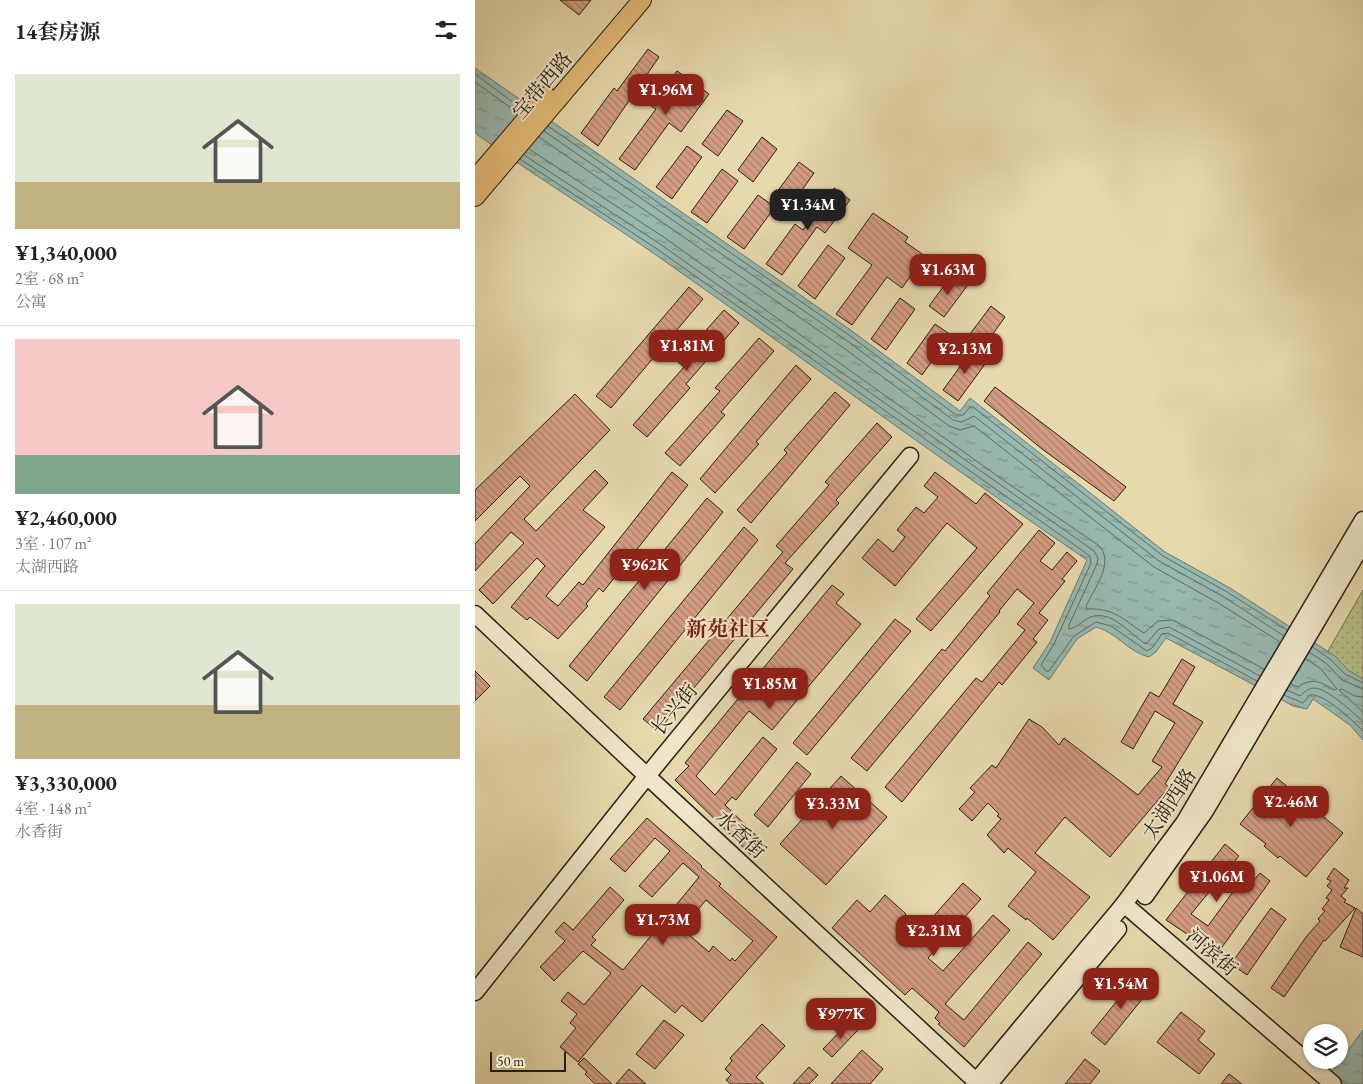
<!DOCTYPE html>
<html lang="zh">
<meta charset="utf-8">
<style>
:root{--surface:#fff;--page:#f6f6f6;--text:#222;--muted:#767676;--line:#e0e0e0;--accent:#8f2418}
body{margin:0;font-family:"EB Garamond","Noto Serif SC",serif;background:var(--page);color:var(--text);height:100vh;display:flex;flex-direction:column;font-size:19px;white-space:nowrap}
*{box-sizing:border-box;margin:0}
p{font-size:16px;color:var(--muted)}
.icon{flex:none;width:28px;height:28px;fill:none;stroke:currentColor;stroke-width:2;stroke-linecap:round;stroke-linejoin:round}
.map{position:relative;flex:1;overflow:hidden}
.sheet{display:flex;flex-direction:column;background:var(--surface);width:475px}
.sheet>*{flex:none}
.fabs{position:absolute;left:828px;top:1024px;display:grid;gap:10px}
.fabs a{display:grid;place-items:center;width:45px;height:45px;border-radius:50%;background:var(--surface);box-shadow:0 1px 4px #0004;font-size:25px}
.scale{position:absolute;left:15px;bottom:12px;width:76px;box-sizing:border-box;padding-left:5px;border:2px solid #2a2016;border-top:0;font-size:14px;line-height:18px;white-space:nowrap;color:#2a2016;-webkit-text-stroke:4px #efe6c9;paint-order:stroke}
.price{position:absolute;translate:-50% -42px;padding:0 11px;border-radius:10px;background:var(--accent);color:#fff;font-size:16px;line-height:32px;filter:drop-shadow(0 1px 2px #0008)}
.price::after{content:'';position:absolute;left:50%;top:30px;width:15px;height:11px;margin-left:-8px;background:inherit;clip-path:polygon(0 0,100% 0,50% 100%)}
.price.active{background:#222;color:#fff}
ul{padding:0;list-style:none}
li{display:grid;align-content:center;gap:10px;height:265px;padding:0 15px}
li+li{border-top:1px solid var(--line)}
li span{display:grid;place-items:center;height:155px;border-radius:0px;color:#555}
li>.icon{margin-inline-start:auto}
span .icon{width:90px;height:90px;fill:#fffc;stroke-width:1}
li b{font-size:21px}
h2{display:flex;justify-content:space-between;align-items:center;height:60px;padding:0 15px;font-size:21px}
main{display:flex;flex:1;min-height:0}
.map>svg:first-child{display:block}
.park{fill:url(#park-dots);stroke:#70704f}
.water{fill:url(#water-ripples);stroke:#6b7c72}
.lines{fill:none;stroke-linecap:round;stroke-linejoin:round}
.shore{stroke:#606c63;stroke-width:1}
.building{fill:url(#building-back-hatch);stroke:#2a2016;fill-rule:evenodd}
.secondary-casing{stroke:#2a2016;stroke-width:19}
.primary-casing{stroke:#2a2016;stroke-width:20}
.secondary{stroke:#efe6c9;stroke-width:16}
.primary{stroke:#e3bc76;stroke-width:18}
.labels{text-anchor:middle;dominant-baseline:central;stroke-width:4;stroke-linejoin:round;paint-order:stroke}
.street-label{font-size:20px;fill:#2a2016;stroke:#efe6c9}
.neighbourhood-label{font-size:21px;font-weight:bold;fill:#7a1f14;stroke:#efe6c9}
</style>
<main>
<section class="sheet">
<h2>14套房源<svg class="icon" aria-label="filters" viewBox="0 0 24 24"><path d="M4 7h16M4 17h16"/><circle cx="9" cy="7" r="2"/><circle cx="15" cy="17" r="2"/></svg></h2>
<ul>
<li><span style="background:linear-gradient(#dfe7d0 70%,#c2b280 0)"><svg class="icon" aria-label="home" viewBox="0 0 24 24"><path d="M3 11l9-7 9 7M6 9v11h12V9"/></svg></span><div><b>¥1,340,000</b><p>2室 · 68 m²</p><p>公寓</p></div></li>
<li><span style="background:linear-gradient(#f6c9c9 75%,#7fa58c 0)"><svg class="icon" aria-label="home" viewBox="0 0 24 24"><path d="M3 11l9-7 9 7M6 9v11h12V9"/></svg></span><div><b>¥2,460,000</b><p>3室 · 107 m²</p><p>太湖西路</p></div></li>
<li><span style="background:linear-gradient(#dfe7d0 65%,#c2b280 0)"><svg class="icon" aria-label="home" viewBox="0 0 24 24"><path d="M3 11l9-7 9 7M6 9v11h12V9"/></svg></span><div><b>¥3,330,000</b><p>4室 · 148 m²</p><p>水香街</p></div></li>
</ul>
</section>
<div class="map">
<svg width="888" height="1084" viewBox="0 0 888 1084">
<defs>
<pattern id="park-dots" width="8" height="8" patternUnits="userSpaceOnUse" patternTransform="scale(1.25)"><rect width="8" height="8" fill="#b7bf88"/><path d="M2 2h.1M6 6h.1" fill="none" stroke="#959b6e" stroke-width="1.8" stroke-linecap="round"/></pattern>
<pattern id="water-ripples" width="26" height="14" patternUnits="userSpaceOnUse" patternTransform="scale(1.25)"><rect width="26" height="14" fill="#97b9b0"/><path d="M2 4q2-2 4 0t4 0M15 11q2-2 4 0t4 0" fill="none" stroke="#7b968e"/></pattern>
<pattern id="building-back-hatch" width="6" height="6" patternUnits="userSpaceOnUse" patternTransform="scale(1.25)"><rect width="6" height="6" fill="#d49d83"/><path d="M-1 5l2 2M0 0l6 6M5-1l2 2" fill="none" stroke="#ac806a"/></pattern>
</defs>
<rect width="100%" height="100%" fill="#e6d9ac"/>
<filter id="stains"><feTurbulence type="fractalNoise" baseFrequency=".004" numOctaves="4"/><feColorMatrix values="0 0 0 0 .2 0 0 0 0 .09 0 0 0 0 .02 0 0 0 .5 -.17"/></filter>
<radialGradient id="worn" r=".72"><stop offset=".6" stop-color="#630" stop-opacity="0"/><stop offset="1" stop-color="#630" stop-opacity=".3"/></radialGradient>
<path class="park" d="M888,590V693L845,665Z"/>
<g class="water">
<path d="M0,68L377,331L485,411L495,398L690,552L755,588L860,656L873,670L888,679V740L875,725L838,699L832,709L818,706L691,638L681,652L674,657C653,652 641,632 621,627L602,639L574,680L558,668L575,642L612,560C467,461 325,356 181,255C121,213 59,176 0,133Z"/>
<path d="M888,1030V1084H848Z"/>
</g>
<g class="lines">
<g class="shore">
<path d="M0,74L47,109"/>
<path d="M0,82L43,113"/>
<path d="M73,126L374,335L481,415H488L495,407H498L688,556L752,592L812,630"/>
<path d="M69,131L371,340L478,420L487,422L499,416L684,561L749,597L809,636"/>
<path d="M64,137L366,346L474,426L485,430L499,426L679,567L745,604L805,642"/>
<path d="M54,149L190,238L528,480L623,545C641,561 619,589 611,606L612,609C640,608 647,619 669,633L683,621L698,620L789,669"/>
<path d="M49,155L185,244L619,551L623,558L622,564L594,625V629C603,628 609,618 619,616C639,612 656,635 671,644L684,629L694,627L785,676"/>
<path d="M45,159L182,249L615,556L616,563L579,644L566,665L571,671H574L599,636L621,622L636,626L672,651L677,648L687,634L693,633L782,681"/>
<path d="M838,647L856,660L870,674L888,683"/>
<path d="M834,652L852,664L867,680L888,689"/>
<path d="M816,684L823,687C837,677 846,682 859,690L862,689L846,669L831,659"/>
<path d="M812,690L825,696C829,693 833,688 839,688C852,688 879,713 888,722"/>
<path d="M809,695L828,703L835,695C848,692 879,722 888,731"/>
<path d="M888,697L880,696L867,689L864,690L888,712"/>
</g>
</g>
<g class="building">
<path d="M85,0H116L104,15Z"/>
<path d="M173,49L184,57L123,146L106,133L139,88L142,91Z"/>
<path d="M202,71L234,94L206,132L194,123L160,170L144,159L181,109L176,106Z"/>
<path d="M252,110L268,121L243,156L227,144Z"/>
<path d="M287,137L302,149L278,182L263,170Z"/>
<path d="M212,146L227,157L197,199L181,187Z"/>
<path d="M324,162L339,173L315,207L299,196Z"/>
<path d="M247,169L263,181L232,223L216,212Z"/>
<path d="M359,188L375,200L350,233L342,227L307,275L291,264L320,224L328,230Z"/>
<path d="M283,195L300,207L269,249L252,237Z"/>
<path d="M398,213L433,237L430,242L450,256L427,288L412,277L377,325L361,314L397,265L373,248Z"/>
<path d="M353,245L370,258L340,299L323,286Z"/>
<path d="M477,275L492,286L469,317L454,306Z"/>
<path d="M214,287L228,299L136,408L121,396Z"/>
<path d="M425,298L440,309L411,350L396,339Z"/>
<path d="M516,306L530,317L507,349L492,338Z"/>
<path d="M249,310L264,323L211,384L215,388L172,437L158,425L209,367L203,362Z"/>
<path d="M460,324L476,335L447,375L432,363Z"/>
<path d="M284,338L299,351L246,412L250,415L205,466L190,453L245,391L240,388Z"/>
<path d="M498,349L513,360L483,401L468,390Z"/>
<path d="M321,365L336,379L281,442L284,444L240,493L225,479Z"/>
<path d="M520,387L651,487L639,501L567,449L509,401Z"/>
<path d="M360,392L375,405L276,523L262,510L312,453L309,450Z"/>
<path d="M100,394L135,430L49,519L61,531L120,470L133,483L108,510L130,527L71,596L83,606L104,582L108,585L197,472L213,485L128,592L124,588L111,604L113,606L83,639L55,617L52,620L36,607L70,566L62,558L18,604L4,590L49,543L36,532L0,571V544L55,486L45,476L0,521V490Z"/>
<path d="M402,423L417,437L361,500L364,503L310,563L318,569L183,731L168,719L308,552L301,546L354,485L350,482Z"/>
<path d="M460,472L501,504L510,493L548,524L456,631L441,619L502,548L472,523L420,586L387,558L403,539L418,552L430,537L422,530L441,507L449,513L463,497L449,486Z"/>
<path d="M232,498L248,512L112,681L94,666Z"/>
<path d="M269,527L283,540L145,710L129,697Z"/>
<path d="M564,530L580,543L565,561L577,570L592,552L602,561L587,579L590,581L564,613L573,620L558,639L562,642L527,685L524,682L427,802L410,787L501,678L507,682L550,630L542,624L559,603L542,589L524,611L525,612L392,771L376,758L467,649L470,651L515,596L512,593Z"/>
<path d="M357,585L369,594L361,603L386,624L297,730L274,711L221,776L240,795L288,737L302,749L261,800L257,797L250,805L292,846L280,859L200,780L214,766L210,763Z"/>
<path d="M420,619L436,631L332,755L318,743Z"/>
<path d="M707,659L720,667L698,704L728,722L690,784L694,787L635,857L590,817L560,853L615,897L578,940L552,918L551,920L533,906L561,872L533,848L529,853L512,835L526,819L522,816L524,814L513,803L497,821L484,809L500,792L495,788L517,765L521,768L554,719L567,727L584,745L589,738L663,795L687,767L677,761L700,723L680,711L658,749L646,742L675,692L684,697Z"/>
<path d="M0,671L15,686L0,701Z"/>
<path d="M322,762L336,774L293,827L279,815Z"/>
<path d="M366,776L412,817L351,885L305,844Z"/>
<path d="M802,778L868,833L831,877L805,856L803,858L789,846L791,844L765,824Z"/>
<path d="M172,818L227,866L226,867L246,884L244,886L302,937L227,1022L207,1005L200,1013L167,985L103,1062L85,1047L101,1028L95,1023L102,1014L86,1001L93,992L109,1005L136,973L108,951L79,981L65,967L90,941L80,932L89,922L98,930L135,887L149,900L117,937L121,940L116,945L148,970L224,877L208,863L177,897L164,886L195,851L180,838L150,872L135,859ZM231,900L278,941L260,961L257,958L255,961L238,946L234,952L207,929Z"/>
<path d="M750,844L764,856L716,914L733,926L771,874L779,880L785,873L795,881L742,954L691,920Z"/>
<path d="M859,868L874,880L869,888H873L866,896L871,900L869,902L880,908L850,941L849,940L809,997L796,988L831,937L845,921L843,919L850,911L847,909L854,900L851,898L857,890L852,886L856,881L852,879Z"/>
<path d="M488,883L506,899L453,958L468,971L518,915L535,930L470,1004L489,1020L553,942L567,954L489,1047L463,1024L465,1023L460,1018L464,1012L437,988L430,995L357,928L382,900L395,912L410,895L431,914L424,923L440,937Z"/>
<path d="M796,908L811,919L772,975L756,964Z"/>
<path d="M881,908L888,914V957L865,947Z"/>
<path d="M663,975L677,987L630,1045L616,1033Z"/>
<path d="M706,1012L730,1031L723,1040L740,1054L724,1074L682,1042Z"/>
<path d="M189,1020L209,1035L180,1069L161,1054Z"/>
<path d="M374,1022L383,1030L357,1057L348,1049Z"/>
<path d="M287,1024L310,1046L281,1077L289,1084H256L251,1080L256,1075L250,1069L257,1061L255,1058Z"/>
<path d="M387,1050L408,1069L395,1084H356Z"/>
<path d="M109,1058L137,1084H120L110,1074L112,1072L103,1064Z"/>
<path d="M610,1059L625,1071L615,1084H590Z"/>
<path d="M334,1067L343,1075L334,1084H318Z"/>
<path d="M154,1069L171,1084H141Z"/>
<path d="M754,1074L767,1084H746Z"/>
</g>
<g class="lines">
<defs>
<g id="secondary">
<path d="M0,614L172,776L504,1084"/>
<path d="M670,896L730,811L888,543"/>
<path d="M649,904L858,1084"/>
<path d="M0,992L172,776L435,456"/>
<path d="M499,1084L649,904L709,823L888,520"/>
<path d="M514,1084L643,929"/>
</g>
<g id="primary">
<path d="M0,179L71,96"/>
<path d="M0,197L167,0"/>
</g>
</defs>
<use href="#secondary" class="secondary-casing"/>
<use href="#primary" class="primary-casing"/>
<use href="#secondary" class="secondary"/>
<use href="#primary" class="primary"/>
</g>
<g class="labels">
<g class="street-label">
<text transform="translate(67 85) rotate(-50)">宝带西路</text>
<text transform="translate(199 709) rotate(-51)">长兴街</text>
<text transform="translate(694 804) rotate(-57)">太湖西路</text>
<text transform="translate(266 834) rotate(43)">水香街</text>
<text transform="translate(737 952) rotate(41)">河滨街</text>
</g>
<g class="neighbourhood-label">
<text x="253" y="628">新苑社区</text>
</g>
</g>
<rect width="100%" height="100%" filter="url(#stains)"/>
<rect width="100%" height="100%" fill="url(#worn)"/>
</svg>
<div class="fabs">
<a><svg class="icon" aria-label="layers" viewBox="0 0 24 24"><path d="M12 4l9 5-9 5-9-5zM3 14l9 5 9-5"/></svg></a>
</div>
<div class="scale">50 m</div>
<b class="price" style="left:191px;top:116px">¥1.96M</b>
<b class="price active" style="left:333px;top:231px">¥1.34M</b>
<b class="price" style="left:473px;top:296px">¥1.63M</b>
<b class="price" style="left:212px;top:372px">¥1.81M</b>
<b class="price" style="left:490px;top:375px">¥2.13M</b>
<b class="price" style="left:170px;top:591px">¥962K</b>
<b class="price" style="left:295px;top:710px">¥1.85M</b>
<b class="price" style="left:816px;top:828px">¥2.46M</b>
<b class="price" style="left:358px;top:830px">¥3.33M</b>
<b class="price" style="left:742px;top:903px">¥1.06M</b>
<b class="price" style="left:188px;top:946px">¥1.73M</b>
<b class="price" style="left:459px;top:957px">¥2.31M</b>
<b class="price" style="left:646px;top:1010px">¥1.54M</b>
<b class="price" style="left:366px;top:1040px">¥977K</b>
</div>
</main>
